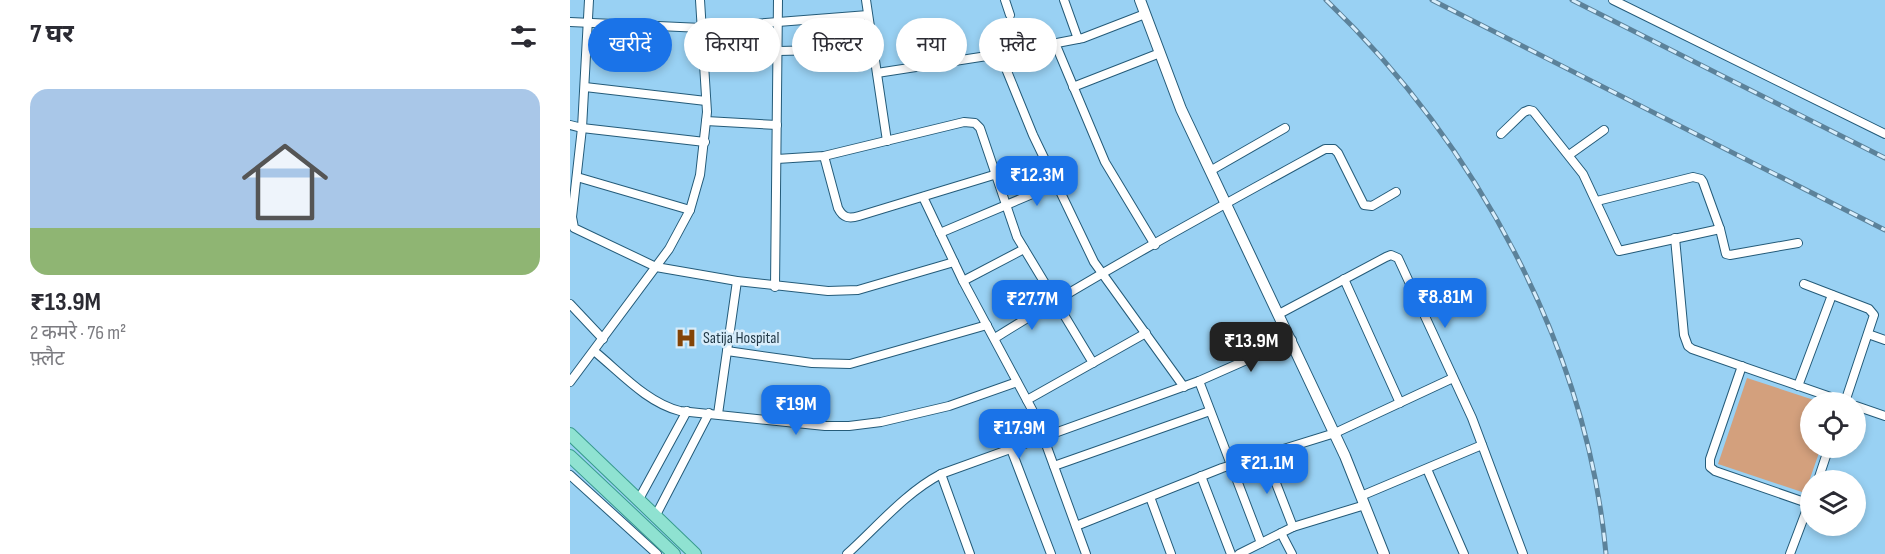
<!DOCTYPE html>
<html lang="hi">
<meta charset="utf-8">
<style>
:root{--surface:#fff;--page:#f2f2f3;--text:#2b2b33;--muted:#7c7c81;--line:#e1e1e2;--accent:#1a73e8}
body{margin:0;font-family:"Sofia Sans Condensed","Noto Sans Devanagari",sans-serif;background:var(--page);color:var(--text);height:100vh;display:flex;flex-direction:column;font-size:22px;white-space:nowrap}
*{box-sizing:border-box;margin:0}
p{font-size:20px;color:var(--muted)}
.icon{flex:none;width:33px;height:33px;fill:none;stroke:currentColor;stroke-width:2;stroke-linecap:round;stroke-linejoin:round}
.map{position:relative;flex:1;overflow:hidden}
.details{display:flex;flex-direction:column;background:var(--surface);width:570px}
.details>*{flex:none}
.guide{position:absolute;left:18px;top:18px;width:570px;height:54px;display:flex;gap:12px}
.buttons{position:absolute;left:1230px;top:392px;display:grid;gap:12px}
.buttons a{display:grid;place-items:center;width:66px;height:66px;border-radius:50%;background:var(--surface);box-shadow:0 3px 9px #0003;font-size:30px}
.price{position:absolute;translate:-50% -51px;padding:0 14px;border-radius:12px;background:var(--accent);color:#fff;font-size:20px;line-height:39px;filter:drop-shadow(0 2px 3px #0008)}
.price::after{content:'';position:absolute;left:50%;top:36px;width:18px;height:14px;margin-left:-9px;background:inherit;clip-path:polygon(0 0,100% 0,50% 100%)}
.price.selected{background:#222;color:#fff}
ul{padding:0;list-style:none}
li{display:grid;align-content:center;gap:12px;height:318px;padding:0 30px}
li+li{border-top:2px solid var(--line)}
li span{display:grid;place-items:center;height:186px;border-radius:18px;color:#555}
li>.icon{margin-inline-start:auto}
span .icon{width:108px;height:108px;fill:#fffc;stroke-width:1}
li b{font-size:26px}
h2{display:flex;justify-content:space-between;align-items:center;height:72px;padding:0 30px;font-size:26px}
.chip{padding:0 21px;border-radius:27px;background:var(--surface);box-shadow:0 3px 9px #0003;font-size:21px;line-height:54px}
.chip.selected{background:var(--accent);color:#fff}
main{display:flex;flex:1;min-height:0}
.map>svg:first-child{display:block}
.green{fill:#d3a07d}
.lines{fill:none;stroke-linecap:round;stroke-linejoin:round}
.minor-casing{stroke:#245b79;stroke-width:10}
.tertiary-casing{stroke:#245b79;stroke-width:12}
.primary-casing{stroke:#389b8d;stroke-width:14}
.minor{stroke:#fff;stroke-width:8}
.tertiary{stroke:#fff;stroke-width:10}
.primary{stroke:#8fe2d1;stroke-width:12}
.rail-casing{stroke:#5c829a;stroke-width:5}
.rail{stroke:#d7edfb;stroke-width:3;stroke-dasharray:9;stroke-linecap:butt}
.labels{text-anchor:middle;dominant-baseline:central;stroke-width:5;stroke-linejoin:round;paint-order:stroke}
.poi-label{font-size:16px;fill:#233a48;stroke:#d7edfb;text-anchor:start}
</style>
<main>
<section class="details">
<h2>7 घर<svg class="icon" aria-label="filters" viewBox="0 0 24 24"><path d="M4 7h16M4 17h16"/><circle cx="9" cy="7" r="2"/><circle cx="15" cy="17" r="2"/></svg></h2>
<ul>
<li><span style="background:linear-gradient(#a9c7e8 75%,#8fb573 0)"><svg class="icon" aria-label="home" viewBox="0 0 24 24"><path d="M3 11l9-7 9 7M6 9v11h12V9"/></svg></span><div><b>₹13.9M</b><p>2 कमरे · 76 m²</p><p>फ़्लैट</p></div></li>
</ul>
</section>
<div class="map">
<svg width="1315" height="554" viewBox="0 0 1315 554">
<rect width="100%" height="100%" fill="#99d1f3"/>
<path class="green" d="M1177,378L1250,402H1240V447H1251L1235,493L1148,464Z"/>
<g class="lines">
<defs>
<g id="minor">
<path d="M19,0L12,128L2,217L4,228L86,267L167,281L258,291L288,290L384,262"/>
<path d="M296,0L317,141"/>
<path d="M435,0L440,15"/>
<path d="M494,0L508,39"/>
<path d="M1043,0L1315,134"/>
<path d="M0,22L132,28L298,15"/>
<path d="M485,43L535,162L585,245"/>
<path d="M208,51L303,49"/>
<path d="M430,54L463,135L524,262L614,387"/>
<path d="M307,73L430,54L513,38L575,14"/>
<path d="M15,87L136,101"/>
<path d="M503,87L590,53"/>
<path d="M136,121L207,125"/>
<path d="M0,125L12,128L135,142"/>
<path d="M931,134L954,112L959,110L963,111L1013,174L1049,251L1150,229"/>
<path d="M999,155L1034,130"/>
<path d="M254,156L268,208C273,218 279,219 289,216L427,174"/>
<path d="M207,159L254,156L394,122L405,123L410,128L447,237L523,363"/>
<path d="M640,171L715,128"/>
<path d="M7,177L120,210"/>
<path d="M353,197L393,281L466,417L516,554"/>
<path d="M1027,201L1123,177L1131,179L1133,182L1150,229L1156,254L1160,255L1228,243"/>
<path d="M370,233L486,184"/>
<path d="M1105,238L1114,335L1118,346L1122,349L1275,402L1304,315L1299,309L1234,284"/>
<path d="M774,279L830,403"/>
<path d="M393,281L454,249"/>
<path d="M205,287L208,0"/>
<path d="M0,304L33,339"/>
<path d="M709,314L816,257L821,255L828,258L902,418L953,554"/>
<path d="M1298,334L1315,340"/>
<path d="M425,338C532,271 644,210 755,149H764L768,153L794,205L802,206L826,192"/>
<path d="M24,351C50,372 77,403 110,411L255,426H279L311,422L379,406L447,382"/>
<path d="M157,351L242,363L280,364L417,325"/>
<path d="M1172,366L1140,459V467L1145,471L1240,504"/>
<path d="M629,381L691,543"/>
<path d="M0,382L99,249L120,210L130,175L137,112L130,0"/>
<path d="M1228,386L1262,295"/>
<path d="M457,400L576,333"/>
<path d="M1286,406L1315,416"/>
<path d="M148,414L167,281"/>
<path d="M441,449L481,554"/>
<path d="M695,455L723,527"/>
<path d="M484,466L640,411"/>
<path d="M857,469L894,554"/>
<path d="M371,474L400,554"/>
<path d="M0,475L87,554"/>
<path d="M631,476L661,554"/>
<path d="M1248,480L1259,447"/>
<path d="M791,496L912,445"/>
<path d="M580,497L601,554"/>
<path d="M69,499L117,411"/>
<path d="M86,515L139,413"/>
<path d="M506,526L652,468L765,433L883,378"/>
<path d="M711,533L722,554"/>
<path d="M277,554C307,527 335,493 371,474L629,381L722,340"/>
<path d="M669,554L723,527L795,505"/>
<path d="M1220,554L1240,501"/>
</g>
<path id="tertiary" d="M570,0L611,109L775,456L814,554"/>
<g id="primary">
<path d="M0,434L125,554"/>
<path d="M0,456L104,554"/>
</g>
</defs>
<use href="#minor" class="minor-casing"/>
<use href="#tertiary" class="tertiary-casing"/>
<use href="#primary" class="primary-casing"/>
<use href="#minor" class="minor"/>
<use href="#tertiary" class="tertiary"/>
<use href="#primary" class="primary"/>
<defs>
<g id="rail">
<path d="M756,0C905,143 1017,346 1036,554"/>
<path d="M862,0L1315,230"/>
<path d="M1002,0L1315,158"/>
</g>
</defs>
<use href="#rail" class="rail-casing"/>
<use href="#rail" class="rail"/>
</g>
<defs>
<symbol id="hospital-bare" viewBox="-9 -9 18 18"><path d="M-5-5h3v3.5h4V-5h3V5h-3V1.5h-4V5h-3Z" fill="#834407" stroke="#d7edfb" stroke-width="2.5" paint-order="stroke"/></symbol>
</defs>
<g fill-rule="evenodd">
<use href="#hospital-bare" x="101" y="323" width="30" height="30"/>
</g>
<g class="labels">
<g class="poi-label">
<text x="133" y="338">Satija Hospital</text>
</g>
</g>
</svg>
<div class="buttons">
<a><svg class="icon" aria-label="locate" viewBox="0 0 24 24"><circle cx="12" cy="12" r="6"/><path d="M12 2v4M12 18v4M2 12h4M18 12h4"/></svg></a>
<a><svg class="icon" aria-label="layers" viewBox="0 0 24 24"><path d="M12 4l9 5-9 5-9-5zM3 14l9 5 9-5"/></svg></a>
</div>
<b class="price" style="left:467px;top:207px">₹12.3M</b>
<b class="price" style="left:875px;top:329px">₹8.81M</b>
<b class="price" style="left:462px;top:331px">₹27.7M</b>
<b class="price selected" style="left:681px;top:373px">₹13.9M</b>
<b class="price" style="left:226px;top:436px">₹19M</b>
<b class="price" style="left:449px;top:460px">₹17.9M</b>
<b class="price" style="left:697px;top:495px">₹21.1M</b>
<div class="guide">
<a class="chip selected">खरीदें</a>
<a class="chip">किराया</a>
<a class="chip">फ़िल्टर</a>
<a class="chip">नया</a>
<a class="chip">फ़्लैट</a>
</div>
</div>
</main>
